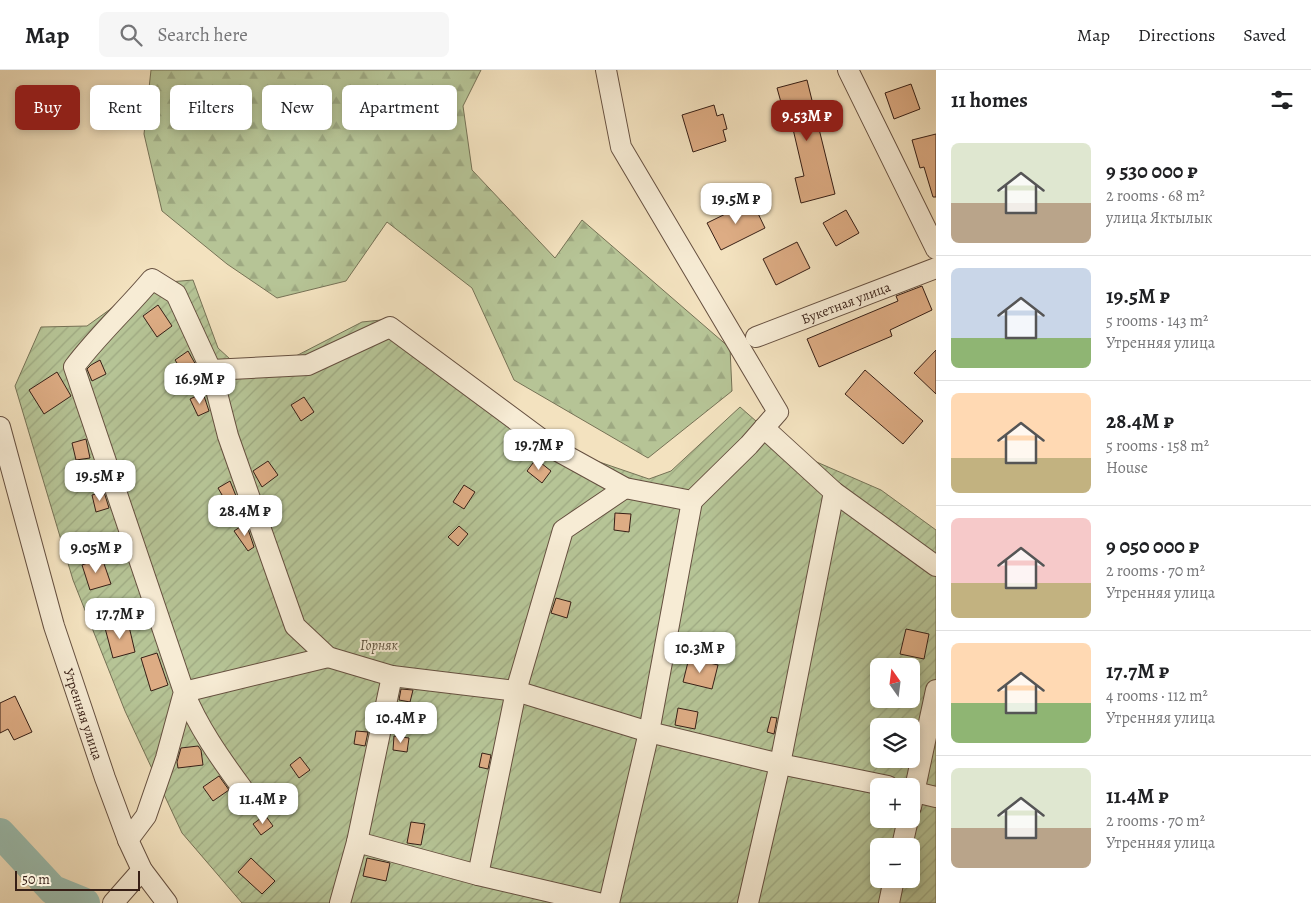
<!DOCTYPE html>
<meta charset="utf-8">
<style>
:root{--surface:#fff;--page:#f6f6f6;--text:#202124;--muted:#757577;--line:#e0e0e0;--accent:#8f2418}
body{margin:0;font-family:Alegreya,serif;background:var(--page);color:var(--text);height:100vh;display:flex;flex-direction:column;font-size:19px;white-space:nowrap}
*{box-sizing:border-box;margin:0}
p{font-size:16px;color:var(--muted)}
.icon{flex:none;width:28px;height:28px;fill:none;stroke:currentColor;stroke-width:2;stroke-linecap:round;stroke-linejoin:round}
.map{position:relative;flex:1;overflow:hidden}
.side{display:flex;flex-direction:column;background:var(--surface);width:375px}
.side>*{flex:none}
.guide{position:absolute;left:15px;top:15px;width:475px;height:45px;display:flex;gap:10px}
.needle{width:32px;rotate:346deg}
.buttons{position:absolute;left:870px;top:588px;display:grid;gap:10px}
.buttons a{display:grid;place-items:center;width:50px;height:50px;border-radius:8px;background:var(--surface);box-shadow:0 2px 8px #0003;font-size:25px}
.scale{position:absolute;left:15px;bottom:12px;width:125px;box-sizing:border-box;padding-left:5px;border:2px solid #371f16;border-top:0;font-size:14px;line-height:18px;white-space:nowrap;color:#371f16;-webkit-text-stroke:4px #f7ecd5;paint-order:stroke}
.price{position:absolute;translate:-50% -42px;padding:0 11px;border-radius:10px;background:#fff;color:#222;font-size:16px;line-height:32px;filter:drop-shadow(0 1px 2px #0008)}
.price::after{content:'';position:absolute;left:50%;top:30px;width:15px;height:11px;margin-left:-8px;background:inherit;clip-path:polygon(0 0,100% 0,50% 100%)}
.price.selected{background:var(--accent);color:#fff}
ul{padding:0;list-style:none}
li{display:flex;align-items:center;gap:15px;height:125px;padding:0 15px}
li+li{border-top:1px solid var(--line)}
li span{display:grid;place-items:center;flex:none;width:140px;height:100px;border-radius:8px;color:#555}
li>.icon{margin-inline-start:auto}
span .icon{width:60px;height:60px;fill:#fffc;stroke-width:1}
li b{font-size:21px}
h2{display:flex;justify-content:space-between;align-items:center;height:60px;padding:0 15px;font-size:21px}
.pill{padding:0 18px;border-radius:8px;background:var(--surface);box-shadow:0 2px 8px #0003;font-size:18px;line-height:45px}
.pill.selected{background:var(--accent);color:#fff}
header{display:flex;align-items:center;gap:30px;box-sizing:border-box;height:70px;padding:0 25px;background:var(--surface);border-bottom:1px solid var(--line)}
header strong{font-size:24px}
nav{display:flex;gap:28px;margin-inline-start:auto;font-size:18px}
.search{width:350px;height:45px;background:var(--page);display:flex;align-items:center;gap:12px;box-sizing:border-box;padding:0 18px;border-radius:8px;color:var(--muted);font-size:19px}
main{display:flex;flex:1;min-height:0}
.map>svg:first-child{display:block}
.forest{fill:url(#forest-firs);stroke:#767256}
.garden{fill:url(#garden-furrows);stroke:#767256;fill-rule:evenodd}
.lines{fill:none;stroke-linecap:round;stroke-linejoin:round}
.river{stroke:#9bbeb0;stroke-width:30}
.building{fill:#ddac84;stroke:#371f16}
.minor-casing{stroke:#665040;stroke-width:22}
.minor{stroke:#f7ecd5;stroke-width:20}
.labels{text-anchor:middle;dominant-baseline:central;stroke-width:4;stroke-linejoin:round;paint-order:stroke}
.street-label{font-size:14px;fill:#371f16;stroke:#f7ecd5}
.park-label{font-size:14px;font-style:italic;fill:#5d513c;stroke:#f7ecd5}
</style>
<header>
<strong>Map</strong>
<div class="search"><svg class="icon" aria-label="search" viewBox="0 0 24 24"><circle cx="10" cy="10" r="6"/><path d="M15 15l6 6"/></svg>Search here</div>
<nav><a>Map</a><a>Directions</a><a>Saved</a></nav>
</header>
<main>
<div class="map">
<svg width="936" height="833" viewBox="0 0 936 833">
<defs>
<pattern id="forest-firs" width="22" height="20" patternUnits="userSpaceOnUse" patternTransform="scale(1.25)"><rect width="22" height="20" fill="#b6c496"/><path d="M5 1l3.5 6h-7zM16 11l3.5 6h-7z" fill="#9da881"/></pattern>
<pattern id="garden-furrows" width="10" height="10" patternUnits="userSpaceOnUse" patternTransform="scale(1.25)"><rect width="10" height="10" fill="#b6c496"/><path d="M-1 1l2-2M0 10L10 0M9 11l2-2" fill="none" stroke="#9da881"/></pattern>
</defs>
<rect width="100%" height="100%" fill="#f3e2bf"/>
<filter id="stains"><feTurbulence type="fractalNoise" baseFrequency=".004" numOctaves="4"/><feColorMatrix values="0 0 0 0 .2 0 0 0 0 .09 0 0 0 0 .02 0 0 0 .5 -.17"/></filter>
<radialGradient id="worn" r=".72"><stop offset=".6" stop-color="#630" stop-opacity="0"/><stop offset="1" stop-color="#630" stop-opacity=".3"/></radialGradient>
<path class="forest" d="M151,0H481L463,36L472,100L555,188L582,150L730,278L732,321L648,388L514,310L472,218L387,152L346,211L277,228L227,194L162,141L144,64Z"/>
<path class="garden" d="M193,210L218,278L230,289L292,288L362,252L381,250L538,371L649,409L671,401L740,337L789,380L881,420L936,460V833H242L182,763L125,641L73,510L15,316L41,257L87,256L145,214ZM879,596H911V629H879ZM879,656H911V689H879ZM879,716H911V749H879ZM879,776H911V809H879Z"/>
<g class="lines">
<path class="river" d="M0,763L53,820L85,833"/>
</g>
<g class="building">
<path d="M807,10L835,124L801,133L795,108L804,106L789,42L784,43L777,18Z"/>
<path d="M911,14L920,39L894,49L885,23Z"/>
<path d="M714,35L717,46L723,44L727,59L723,60L726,71L693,82L682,45Z"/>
<path d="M936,64V127H933L924,97L920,98L912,70Z"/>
<path d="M752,131L765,158L721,180L707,153Z"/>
<path d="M846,140L859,163L836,176L823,153Z"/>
<path d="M797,172L810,198L776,215L763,189Z"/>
<path d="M922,216L932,240L890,260L892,266L819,297L807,269L898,231L896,226Z"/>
<path d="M158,235L172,256L157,267L143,246Z"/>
<path d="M936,280V324L914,303Z"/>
<path d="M188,281L197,297L185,305L175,290Z"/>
<path d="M100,290L106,304L92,311L87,299L91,295Z"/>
<path d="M865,300L923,351L903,374L845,324Z"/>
<path d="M57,302L71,326L44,344L29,320Z"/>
<path d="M203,323L209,341L198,346L190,329Z"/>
<path d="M304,327L314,342L301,351L291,335Z"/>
<path d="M86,369L90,388L76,390L72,373Z"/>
<path d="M536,389L551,401L542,413L527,401Z"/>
<path d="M268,391L278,405L262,417L253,401Z"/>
<path d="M230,411L238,431L229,437L218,418Z"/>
<path d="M464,415L475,422L464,439L453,432Z"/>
<path d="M104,422L109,438L96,442L92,425Z"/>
<path d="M615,443L631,444L629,462L614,460Z"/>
<path d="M246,453L254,477L248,481L234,461Z"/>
<path d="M459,456L468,464L458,476L448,467Z"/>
<path d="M102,488L111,514L90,520L82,495Z"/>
<path d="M556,528L571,532L567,548L551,543Z"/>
<path d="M128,552L135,582L113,588L105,558Z"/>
<path d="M906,559L929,564L924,589L900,584Z"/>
<path d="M157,583L168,615L151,621L141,588Z"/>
<path d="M689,588L718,595L712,619L683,612Z"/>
<path d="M401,619L413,620L410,632L399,630Z"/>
<path d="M15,626L32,662L14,670L8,659L0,663V633Z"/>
<path d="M678,638L698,642L695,659L675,655Z"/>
<path d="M771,647L777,648L774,664L767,662Z"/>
<path d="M356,661L368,662L365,676L354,674Z"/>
<path d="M394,666L409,668L407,682L393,680Z"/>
<path d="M198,676L201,680L203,695L178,698L177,692L181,678Z"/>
<path d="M482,683L491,685L488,699L479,697Z"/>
<path d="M300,687L310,700L299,708L290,695Z"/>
<path d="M219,706L229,720L213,731L203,717Z"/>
<path d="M265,745L273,756L261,765L253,754Z"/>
<path d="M411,752L425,754L421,775L407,773Z"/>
<path d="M251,788L275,811L262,824L238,802Z"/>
<path d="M367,788L390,793L386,811L363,806Z"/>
</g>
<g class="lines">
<defs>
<g id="minor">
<path d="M848,0L936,179"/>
<path id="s1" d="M756,267L936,198"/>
<path d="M211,300L308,295L390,257L556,380L625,418L692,431L749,375L778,342L621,77L606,0"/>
<path id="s2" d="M0,357L54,556L105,708L128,770L142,800L167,833"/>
<path d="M764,358L834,422L936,496"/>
<path d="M392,606L357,772L478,805L598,833"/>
<path d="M242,718C220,688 198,657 184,622L328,587"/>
<path d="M911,721L936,727"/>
<path d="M911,737L936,620"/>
<path d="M128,770L146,746L166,688L184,622L74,297C98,265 127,239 152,209L176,224L211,300L228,366L295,556L328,587L392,606L516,621L649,662L780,694L888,716"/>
<path d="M902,776L908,749"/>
<path d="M478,805L516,621L563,460L625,418"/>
<path d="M113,833L142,800"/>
<path d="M340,833L357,772"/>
<path d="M609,833L649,662L692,431"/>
<path d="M748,833L780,694L834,422"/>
<path d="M889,833L894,809"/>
</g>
</defs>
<use href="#minor" class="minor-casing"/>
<use href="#minor" class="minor"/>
</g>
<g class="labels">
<g class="street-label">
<text stroke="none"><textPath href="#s1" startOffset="96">Букетная улица</textPath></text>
<text stroke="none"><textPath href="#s2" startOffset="299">Утренняя улица</textPath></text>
</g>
<g class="park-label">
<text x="379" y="575">Горняк</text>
</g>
</g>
<rect width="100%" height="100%" filter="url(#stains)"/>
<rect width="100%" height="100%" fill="url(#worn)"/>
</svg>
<div class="buttons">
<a><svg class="needle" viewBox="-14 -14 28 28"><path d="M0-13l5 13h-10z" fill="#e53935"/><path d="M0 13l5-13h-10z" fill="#757577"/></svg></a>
<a><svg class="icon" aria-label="layers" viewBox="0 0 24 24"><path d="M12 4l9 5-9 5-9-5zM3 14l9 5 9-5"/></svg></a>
<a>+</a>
<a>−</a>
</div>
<div class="scale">50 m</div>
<b class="price selected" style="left:807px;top:72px">9.53M ₽</b>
<b class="price" style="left:736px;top:155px">19.5M ₽</b>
<b class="price" style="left:200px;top:335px">16.9M ₽</b>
<b class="price" style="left:539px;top:401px">19.7M ₽</b>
<b class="price" style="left:100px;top:432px">19.5M ₽</b>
<b class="price" style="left:245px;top:467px">28.4M ₽</b>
<b class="price" style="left:96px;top:504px">9.05M ₽</b>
<b class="price" style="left:120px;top:570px">17.7M ₽</b>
<b class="price" style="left:700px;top:604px">10.3M ₽</b>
<b class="price" style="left:401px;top:674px">10.4M ₽</b>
<b class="price" style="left:263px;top:755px">11.4M ₽</b>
<div class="guide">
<a class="pill selected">Buy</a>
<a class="pill">Rent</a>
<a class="pill">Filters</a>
<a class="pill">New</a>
<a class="pill">Apartment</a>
</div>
</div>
<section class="side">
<h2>11 homes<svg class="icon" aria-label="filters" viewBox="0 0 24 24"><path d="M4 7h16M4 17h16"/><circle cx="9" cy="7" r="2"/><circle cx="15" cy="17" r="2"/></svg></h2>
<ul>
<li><span style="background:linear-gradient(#dfe7d0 60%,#b9a48a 0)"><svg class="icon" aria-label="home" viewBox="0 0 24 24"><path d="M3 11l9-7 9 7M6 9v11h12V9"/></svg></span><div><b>9 530 000 ₽</b><p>2 rooms · 68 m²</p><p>улица Яктылык</p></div></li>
<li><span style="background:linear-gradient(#c9d6e8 70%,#8fb573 0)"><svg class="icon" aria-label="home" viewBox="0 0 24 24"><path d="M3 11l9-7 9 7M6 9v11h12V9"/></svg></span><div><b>19.5M ₽</b><p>5 rooms · 143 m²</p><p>Утренняя улица</p></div></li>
<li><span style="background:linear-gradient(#ffd9b3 65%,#c2b280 0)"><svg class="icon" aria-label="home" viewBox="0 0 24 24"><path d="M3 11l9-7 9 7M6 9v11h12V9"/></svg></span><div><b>28.4M ₽</b><p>5 rooms · 158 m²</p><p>House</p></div></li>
<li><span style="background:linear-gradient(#f6c9c9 65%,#c2b280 0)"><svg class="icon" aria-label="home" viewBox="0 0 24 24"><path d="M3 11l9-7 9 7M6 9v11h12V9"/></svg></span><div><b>9 050 000 ₽</b><p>2 rooms · 70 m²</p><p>Утренняя улица</p></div></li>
<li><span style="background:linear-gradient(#ffd9b3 60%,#8fb573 0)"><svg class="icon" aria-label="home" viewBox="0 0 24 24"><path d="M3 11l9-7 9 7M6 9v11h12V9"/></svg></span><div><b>17.7M ₽</b><p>4 rooms · 112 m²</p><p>Утренняя улица</p></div></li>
<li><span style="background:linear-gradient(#dfe7d0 60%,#b9a48a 0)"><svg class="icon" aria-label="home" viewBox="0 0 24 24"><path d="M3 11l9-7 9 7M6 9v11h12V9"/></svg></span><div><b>11.4M ₽</b><p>2 rooms · 70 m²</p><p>Утренняя улица</p></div></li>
</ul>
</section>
</main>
